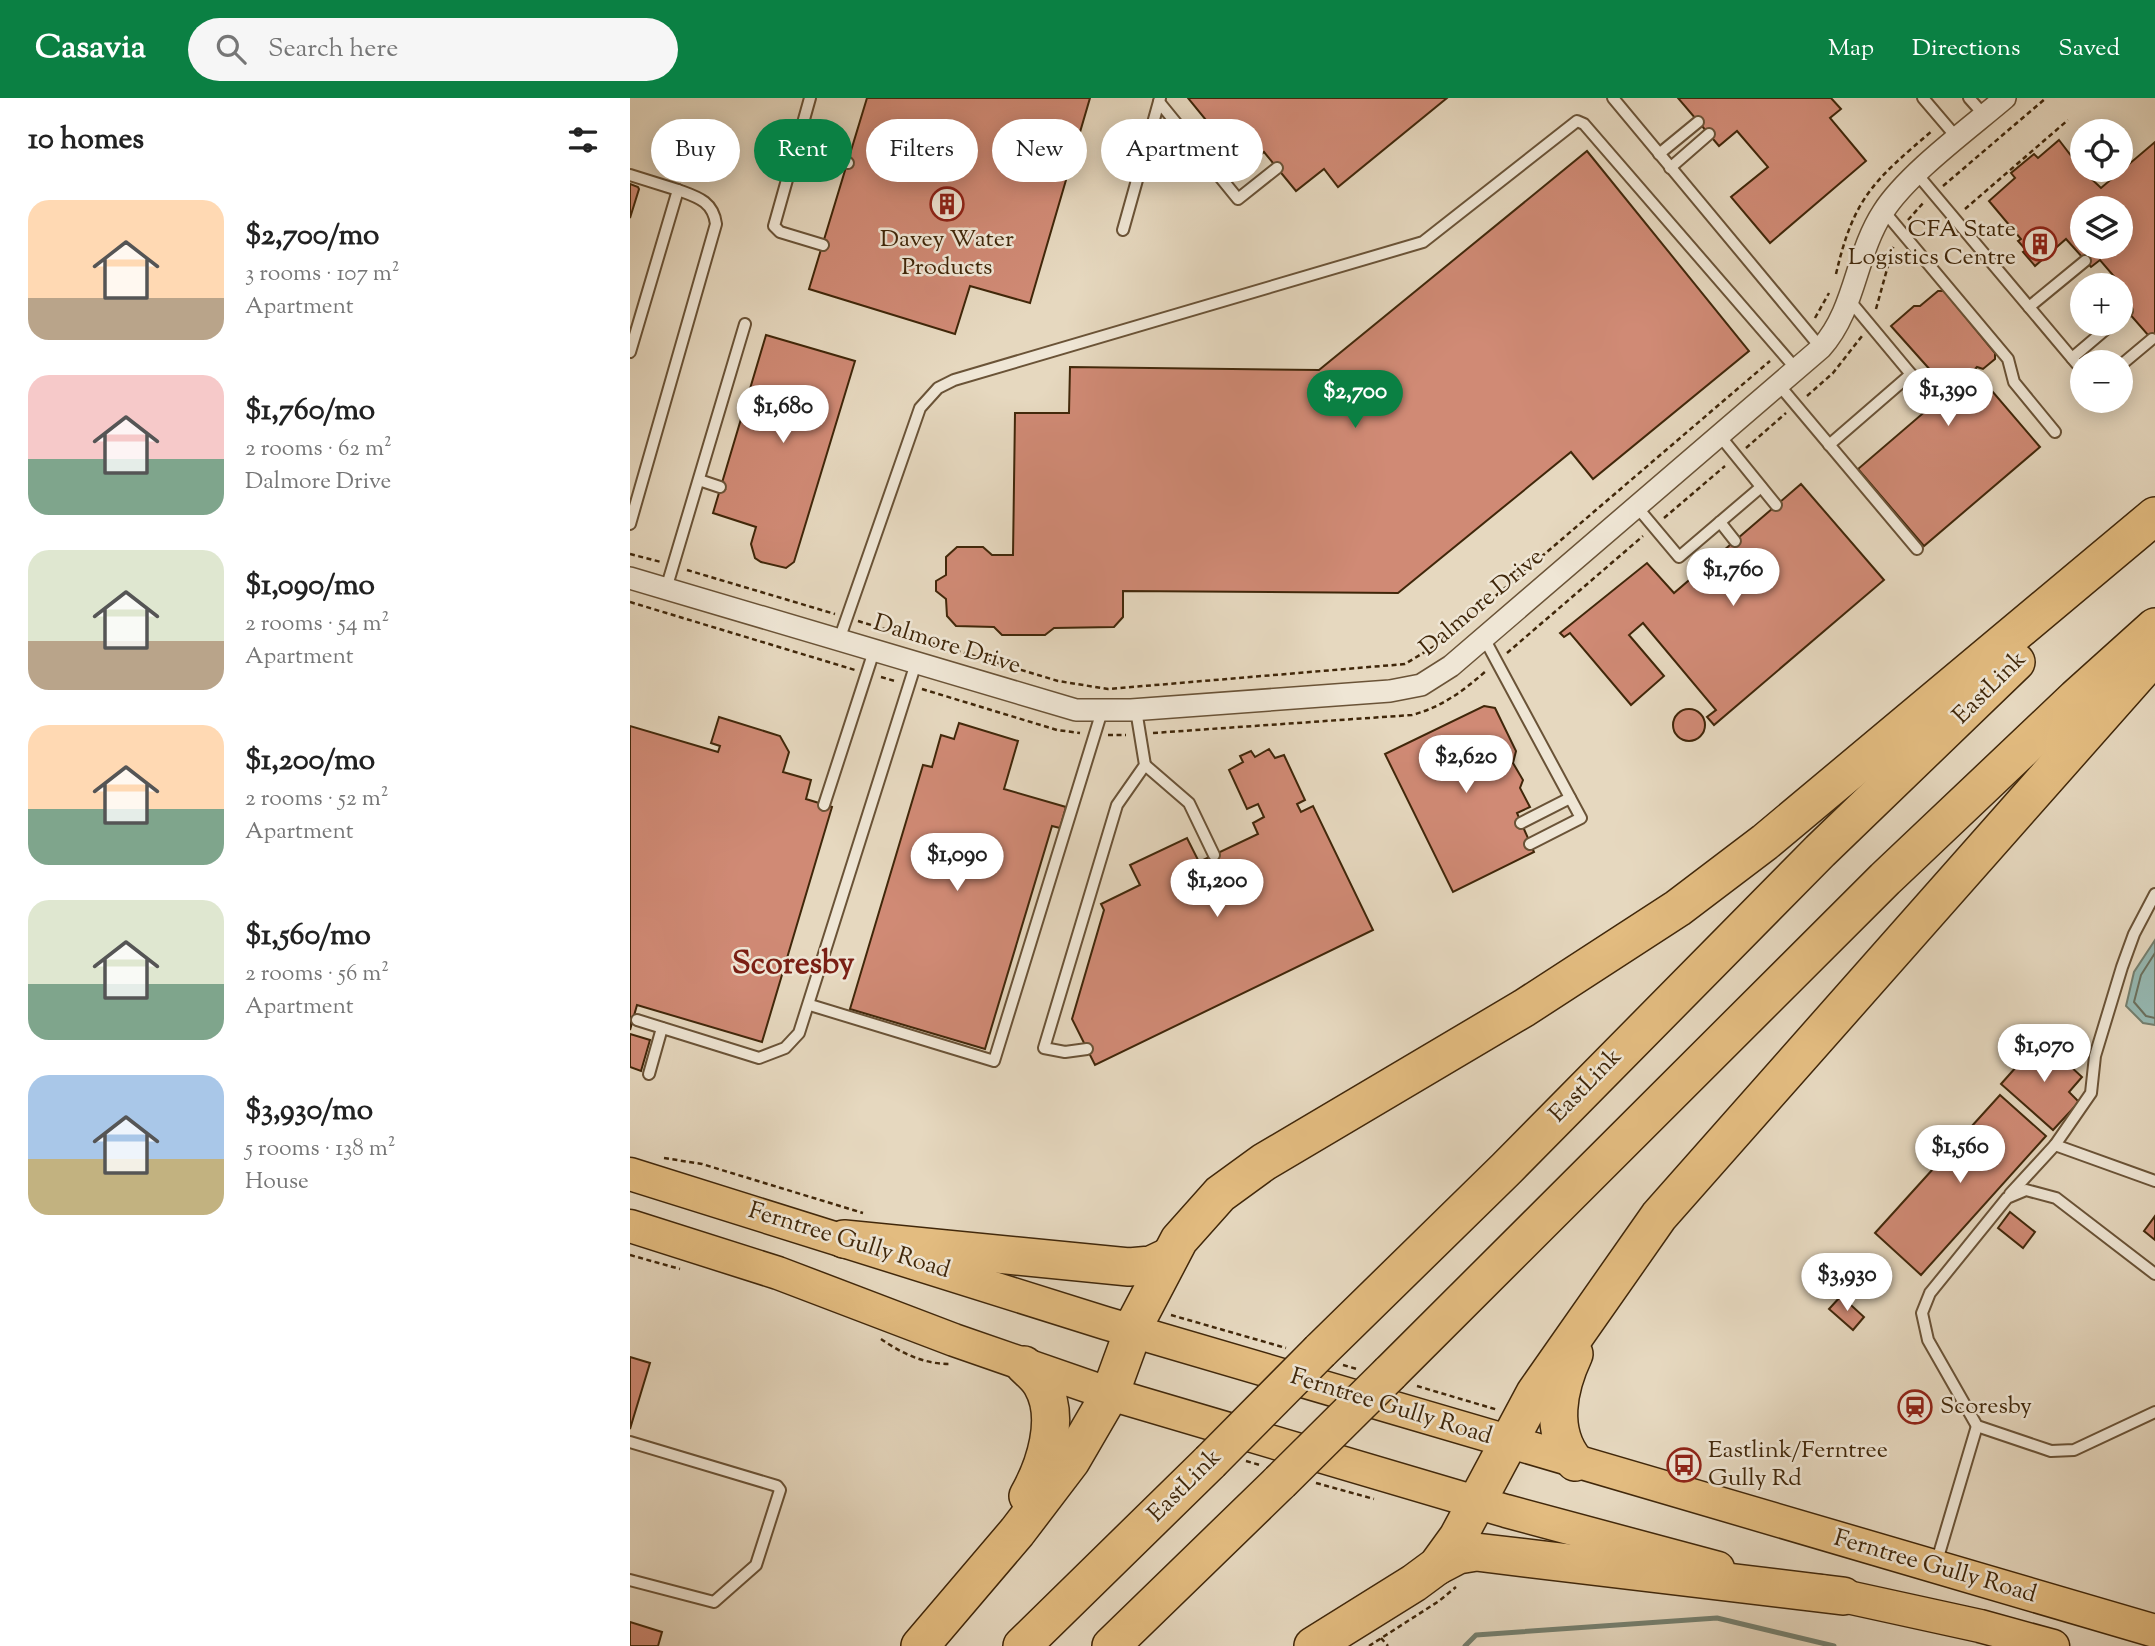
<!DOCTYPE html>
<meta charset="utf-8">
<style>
:root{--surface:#fff;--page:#f6f6f6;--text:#222;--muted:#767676;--accent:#0b8043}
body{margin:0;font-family:"Sorts Mill Goudy",serif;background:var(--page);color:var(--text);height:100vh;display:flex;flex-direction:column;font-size:26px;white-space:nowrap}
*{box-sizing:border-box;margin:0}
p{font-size:23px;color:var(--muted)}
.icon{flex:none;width:38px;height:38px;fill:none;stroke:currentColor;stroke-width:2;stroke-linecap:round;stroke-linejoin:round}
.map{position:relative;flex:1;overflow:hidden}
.side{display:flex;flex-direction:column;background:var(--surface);width:630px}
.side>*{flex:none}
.banner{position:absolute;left:21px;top:21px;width:665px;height:63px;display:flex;gap:14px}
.controls{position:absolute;left:1440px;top:21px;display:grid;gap:14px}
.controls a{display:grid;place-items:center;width:63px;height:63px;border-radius:50%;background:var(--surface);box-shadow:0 4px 18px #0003;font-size:35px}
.price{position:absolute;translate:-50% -60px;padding:0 16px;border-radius:24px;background:#fff;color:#222;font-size:23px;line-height:46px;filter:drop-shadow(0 2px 4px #0008)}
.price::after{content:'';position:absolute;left:50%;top:42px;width:21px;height:16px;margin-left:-10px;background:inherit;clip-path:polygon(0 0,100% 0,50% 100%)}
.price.current{background:var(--accent);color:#fff}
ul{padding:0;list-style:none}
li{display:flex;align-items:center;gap:21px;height:175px;padding:0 28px}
li span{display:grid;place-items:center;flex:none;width:196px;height:140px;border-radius:21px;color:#555}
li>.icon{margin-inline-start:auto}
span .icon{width:84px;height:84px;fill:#fffc;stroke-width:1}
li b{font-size:30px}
h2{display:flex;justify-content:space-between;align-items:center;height:84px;padding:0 28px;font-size:30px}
.pill{padding:0 24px;border-radius:32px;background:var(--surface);box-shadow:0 4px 18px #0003;font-size:24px;line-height:63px}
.pill.current{background:var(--accent);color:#fff}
header{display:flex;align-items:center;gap:42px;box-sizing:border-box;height:98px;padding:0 35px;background:var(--accent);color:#fff}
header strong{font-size:33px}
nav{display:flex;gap:38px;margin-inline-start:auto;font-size:24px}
.search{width:490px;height:63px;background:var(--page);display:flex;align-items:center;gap:18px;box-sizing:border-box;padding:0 24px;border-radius:38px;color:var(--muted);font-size:26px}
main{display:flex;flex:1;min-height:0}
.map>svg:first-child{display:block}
.water{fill:#96b9b3;stroke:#747f6f;stroke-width:2}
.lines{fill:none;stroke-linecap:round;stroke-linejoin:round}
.shore{stroke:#6b705e;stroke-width:2}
.stream{stroke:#747f6f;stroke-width:5}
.building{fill:#d08a75;stroke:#40270a;stroke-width:2;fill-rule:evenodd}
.service-casing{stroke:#6a5337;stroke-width:14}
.minor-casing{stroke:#6a5337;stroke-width:24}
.primary-casing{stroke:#40270a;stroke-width:35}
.motorway-casing{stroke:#40270a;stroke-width:40}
.path{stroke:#40270a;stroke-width:2.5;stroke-dasharray:5 3.5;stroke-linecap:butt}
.service{stroke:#efe6d5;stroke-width:10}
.minor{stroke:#efe6d5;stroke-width:21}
.primary{stroke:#e3bc80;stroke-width:32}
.motorway{stroke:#e3bc80;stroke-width:37}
.motorway-bridge-casing{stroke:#40270a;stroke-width:40;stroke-linecap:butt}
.motorway-bridge{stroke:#e3bc80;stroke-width:37}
.labels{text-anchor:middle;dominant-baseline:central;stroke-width:5;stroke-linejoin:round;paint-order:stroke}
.poi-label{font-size:24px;fill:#40270a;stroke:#efe6d5;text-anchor:start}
.street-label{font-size:24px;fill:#40270a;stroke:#efe6d5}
.district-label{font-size:32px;font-weight:bold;fill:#7a1f14;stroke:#efe6d5}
</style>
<header>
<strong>Casavia</strong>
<div class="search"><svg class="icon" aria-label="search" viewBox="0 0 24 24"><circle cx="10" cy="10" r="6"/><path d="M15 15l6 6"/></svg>Search here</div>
<nav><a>Map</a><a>Directions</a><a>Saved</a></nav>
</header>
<main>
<section class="side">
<h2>10 homes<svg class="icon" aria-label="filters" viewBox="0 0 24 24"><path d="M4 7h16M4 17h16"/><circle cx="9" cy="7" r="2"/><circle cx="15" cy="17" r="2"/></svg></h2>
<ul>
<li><span style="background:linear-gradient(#ffd9b3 70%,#b9a48a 0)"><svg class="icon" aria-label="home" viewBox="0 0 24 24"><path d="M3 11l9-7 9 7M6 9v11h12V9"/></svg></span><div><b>$2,700/mo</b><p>3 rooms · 107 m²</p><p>Apartment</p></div></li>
<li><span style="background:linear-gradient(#f6c9c9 60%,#7fa58c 0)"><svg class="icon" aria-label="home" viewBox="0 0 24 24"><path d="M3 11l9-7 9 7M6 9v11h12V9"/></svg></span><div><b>$1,760/mo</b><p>2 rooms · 62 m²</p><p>Dalmore Drive</p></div></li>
<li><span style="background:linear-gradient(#dfe7d0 65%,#b9a48a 0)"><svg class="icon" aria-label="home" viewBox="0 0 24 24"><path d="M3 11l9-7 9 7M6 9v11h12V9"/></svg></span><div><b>$1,090/mo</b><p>2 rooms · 54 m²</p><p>Apartment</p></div></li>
<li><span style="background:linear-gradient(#ffd9b3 60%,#7fa58c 0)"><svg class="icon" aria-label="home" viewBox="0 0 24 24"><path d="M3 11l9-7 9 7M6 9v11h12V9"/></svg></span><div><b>$1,200/mo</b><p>2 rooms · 52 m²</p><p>Apartment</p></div></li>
<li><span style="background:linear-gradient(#dfe7d0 60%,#7fa58c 0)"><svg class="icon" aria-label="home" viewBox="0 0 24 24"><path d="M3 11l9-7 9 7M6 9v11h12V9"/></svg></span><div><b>$1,560/mo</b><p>2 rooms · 56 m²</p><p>Apartment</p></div></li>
<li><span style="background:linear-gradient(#a9c7e8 60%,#c2b280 0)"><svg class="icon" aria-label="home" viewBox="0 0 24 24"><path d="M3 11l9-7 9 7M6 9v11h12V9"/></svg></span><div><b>$3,930/mo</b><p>5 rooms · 138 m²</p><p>House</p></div></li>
</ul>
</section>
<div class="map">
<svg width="1525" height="1548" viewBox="0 0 1525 1548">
<rect width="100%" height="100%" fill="#e6d8bf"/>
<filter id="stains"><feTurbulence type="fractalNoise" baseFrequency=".00286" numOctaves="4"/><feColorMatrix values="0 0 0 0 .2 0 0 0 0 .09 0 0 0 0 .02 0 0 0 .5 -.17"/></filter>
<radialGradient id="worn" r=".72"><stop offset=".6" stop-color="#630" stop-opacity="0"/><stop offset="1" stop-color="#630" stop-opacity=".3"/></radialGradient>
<path class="water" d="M1525,842V927L1513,925L1496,908L1504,874Z"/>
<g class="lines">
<path class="shore" d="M1525,855L1511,877L1504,904L1516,918L1525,920"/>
<path class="stream" d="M835,1548L846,1537L1087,1520L1204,1548"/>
</g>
<g class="building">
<path d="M237,0H460L400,205L340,188L325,236L179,191Z"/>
<path d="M558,0H817L708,89L694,71L666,93L634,54L615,70Z"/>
<path d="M1048,0H1201L1211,11L1200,20L1236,63L1140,145L1101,99L1138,69L1107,33L1089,48Z"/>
<path d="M1429,42L1452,72L1471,90L1525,44V245L1491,206L1500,197L1470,162L1461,169L1436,141L1405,168L1393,154L1396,152L1388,143L1391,141L1359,103L1385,80L1381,75L1404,56L1408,60ZM1452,110H1491V149H1452Z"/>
<path d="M957,53L1119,253L963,381L941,354L768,495L493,493V519L484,529L424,530L415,537H372L364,529L326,528L317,518L316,501L306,493V483L316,477V459L327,449H353L362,457H383L385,315H439L440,269L689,272Z"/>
<path d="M0,86L8,89L9,91L0,120Z"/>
<path d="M1308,193H1314L1365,255V261L1353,271L1347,269L1344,272L1410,349L1294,448L1228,371L1319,293L1261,228L1284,208H1290Z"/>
<path d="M136,237L225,263L164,464L156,470L131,464L125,460L121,446L126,429L83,415Z"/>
<path d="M1171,386L1254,482L1084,627L1077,619L1086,612L1013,525L999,537L1034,578L1001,607L940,535L934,539L930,535L1017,465L1044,495Z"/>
<path d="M854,608L865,610L886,653L883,665L893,682L890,690L900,709L887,715L904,754L823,794L755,656Z"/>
<circle cx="1059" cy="627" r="16"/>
<path d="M89,619L150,638L159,654L153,674L181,682L176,701L202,709L132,944L7,907L0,932V628L88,654L90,648L81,645Z"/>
<path d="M329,625L388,643L374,691L436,709L430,730L422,728L355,951L220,911L293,667L302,669L311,637L324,641Z"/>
<path d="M639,651L645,660L654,657L675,702L667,706L671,714L683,708L743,832L465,967L442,921L474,812L471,806L510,787L500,767L557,740L569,764L628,736L623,725L634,719L628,706L617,711L599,672L613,664L610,658L621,653L625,659Z"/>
<path d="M0,936L20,942L11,973L0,969Z"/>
<path d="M1411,941L1452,979L1439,994L1449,1004L1423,1032L1371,986Z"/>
<path d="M1370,997L1416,1038L1291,1177L1245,1135Z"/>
<path d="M1380,1114L1405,1134L1393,1150L1368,1130Z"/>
<path d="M1525,1118V1142L1514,1133Z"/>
<path d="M1211,1198L1234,1219L1223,1232L1199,1211Z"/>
<path d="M0,1259L20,1265L0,1331Z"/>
<path d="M0,1524L32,1534L28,1548H0Z"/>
</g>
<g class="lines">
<defs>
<g id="service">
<path d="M180,0L144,128L150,134L193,147"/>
<path d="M983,0L1191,250"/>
<path d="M1293,0L1328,41"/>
<path d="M1339,0L1355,18"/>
<path d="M529,4L608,101L647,70"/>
<path d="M166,48L218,65"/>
<path d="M1029,56L1068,24"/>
<path d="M1040,70L1079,36"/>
<path d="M1287,76L1452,272"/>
<path d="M0,77L48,92L0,254"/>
<path d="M1253,112L1378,261L1384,284L1425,334"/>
<path d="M493,132L530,0"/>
<path d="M1220,203L1305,305"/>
<path d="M1399,209L1455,163"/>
<path d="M1491,218L1497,213"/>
<path d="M1442,260L1482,226"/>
<path d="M1491,267L1522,241"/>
<path d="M1149,287L1287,451"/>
<path d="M1090,338L1146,407"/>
<path d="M1199,347L1281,276"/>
<path d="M69,382L90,389"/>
<path d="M1007,409L1049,459L1131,389"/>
<path d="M1090,424L1105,443"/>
<path d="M0,426L86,126C83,103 67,99 48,92"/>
<path d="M36,491L115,226"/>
<path d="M854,540L951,720L900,746"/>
<path d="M209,542L290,310L308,290L324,282L793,144L947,23L954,26L1167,272"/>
<path d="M515,667L559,705L584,757"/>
<path d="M194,707L244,553"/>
<path d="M891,725L940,700"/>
<path d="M180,907L364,963L472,613"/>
<path d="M7,922L129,960L155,950L169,935L286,565"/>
<path d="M457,951L435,954L414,950L487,707L515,667L506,612"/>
<path d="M19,976L32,930"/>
<path d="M1425,1047L1461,995L1465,958L1492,869L1504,836L1525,796"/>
<path d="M1380,1096L1425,1047L1525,1083"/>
<path d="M1525,1176L1426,1100L1396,1092L1377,1100L1300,1195L1292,1215L1298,1242L1347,1328L1421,1353L1444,1352L1525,1314"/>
<path d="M0,1344L147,1388L150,1392L126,1467L84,1504L0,1482"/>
<path d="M1306,1466L1347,1328"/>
</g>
<path id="minor" d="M0,480L446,612H501L760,593L791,587L821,568L1191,250C1226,211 1225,157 1253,114C1277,76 1340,30 1375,0"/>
<g id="primary">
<path d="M0,1076L475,1225L1525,1533"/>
<path d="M0,1128L148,1175L324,1242L480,1296L876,1413L1088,1470"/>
<path d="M1190,1493L1350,1528L1423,1548"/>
</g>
<g id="motorway">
<path d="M214,1141L499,1169L521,1167L540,1158"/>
<path d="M690,1253L876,1071L1190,753L1386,564"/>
<path d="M944,1256C928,1290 919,1333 945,1364"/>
<path d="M394,1267C400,1273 408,1279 412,1287C431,1320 415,1368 398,1398"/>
<path d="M760,1275L1255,781L1446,600L1525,529"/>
<path d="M807,1468L828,1457L846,1454L1213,1498"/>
<path d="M290,1548L387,1434L441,1363L480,1296L507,1222L549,1142L590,1096L634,1064L894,910L1048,810L1135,744L1525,418"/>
<path d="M392,1548L580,1364"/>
<path d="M481,1548L650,1384"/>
<path d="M683,1548L784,1485L807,1468L828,1439L905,1295L1029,1118L1525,557"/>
</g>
</defs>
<use href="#service" class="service-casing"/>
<use href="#minor" class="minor-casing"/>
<use href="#primary" class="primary-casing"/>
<use href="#motorway" class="motorway-casing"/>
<g class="path">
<path d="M1313,88L1416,0"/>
<path d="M1335,111L1438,22"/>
<path d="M1278,122L1294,104"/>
<path d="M1206,176C1224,98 1245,82 1303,32"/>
<path d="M1246,211L1264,146"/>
<path d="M1185,220L1199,195"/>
<path d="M1177,298L1203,275L1232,238"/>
<path d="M1116,350L1156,315"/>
<path d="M1034,420L1095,368"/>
<path d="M0,456L31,464"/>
<path d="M57,472L205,516"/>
<path d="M0,504L225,572"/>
<path d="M228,523L428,583L478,591L775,566L813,543L1140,263"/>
<path d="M877,555L1013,438"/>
<path d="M251,579L265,583"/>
<path d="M292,591L427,632L450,635"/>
<path d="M523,635L782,617C812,609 833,593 856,573"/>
<path d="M478,637H496"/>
<path d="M34,1060L72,1066L233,1115"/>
<path d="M0,1157L50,1171"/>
<path d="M541,1217L656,1250"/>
<path d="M251,1241C271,1255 294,1266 319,1266"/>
<path d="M713,1267L727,1271"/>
<path d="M787,1288L868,1312"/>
<path d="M616,1363L630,1367"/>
<path d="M1046,1366L1054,1367"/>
<path d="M686,1385L744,1401"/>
<path d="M751,1540L758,1548"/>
<path d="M739,1548L809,1503L826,1489"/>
</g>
<use href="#service" class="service"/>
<use href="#minor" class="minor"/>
<use href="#primary" class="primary"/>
<use href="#motorway" class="motorway"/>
<defs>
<g id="motorway-bridge">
<path d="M580,1364L690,1253"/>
<path d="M650,1384L760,1275"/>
</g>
</defs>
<use href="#motorway-bridge" class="motorway-bridge-casing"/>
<use href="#motorway-bridge" class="motorway-bridge"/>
</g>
<defs>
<symbol id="building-ring" viewBox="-11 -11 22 22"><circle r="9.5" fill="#efe6d5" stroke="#8f2418" stroke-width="1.5"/><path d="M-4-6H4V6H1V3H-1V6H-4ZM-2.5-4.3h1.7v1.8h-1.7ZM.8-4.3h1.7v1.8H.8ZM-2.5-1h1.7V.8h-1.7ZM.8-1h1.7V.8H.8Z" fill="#8f2418"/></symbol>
<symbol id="station-ring" viewBox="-11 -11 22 22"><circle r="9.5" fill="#efe6d5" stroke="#8f2418" stroke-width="1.5"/><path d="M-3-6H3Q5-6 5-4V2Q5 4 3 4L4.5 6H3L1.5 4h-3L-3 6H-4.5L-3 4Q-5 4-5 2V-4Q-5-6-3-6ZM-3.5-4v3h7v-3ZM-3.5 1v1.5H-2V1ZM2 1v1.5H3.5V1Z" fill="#8f2418"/></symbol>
<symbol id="bus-ring" viewBox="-11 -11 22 22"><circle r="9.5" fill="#efe6d5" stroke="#8f2418" stroke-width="1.5"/><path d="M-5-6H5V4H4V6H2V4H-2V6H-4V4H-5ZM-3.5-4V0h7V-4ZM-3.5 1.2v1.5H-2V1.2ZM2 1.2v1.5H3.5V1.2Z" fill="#8f2418"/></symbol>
</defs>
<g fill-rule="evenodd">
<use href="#building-ring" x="298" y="87" width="38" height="38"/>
<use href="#building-ring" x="1391" y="127" width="38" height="38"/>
<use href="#station-ring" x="1266" y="1290" width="38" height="38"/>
<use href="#bus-ring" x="1035" y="1348" width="38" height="38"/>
</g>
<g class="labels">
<g class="poi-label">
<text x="1386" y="132" text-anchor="end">CFA State<tspan x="1386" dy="28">Logistics Centre</tspan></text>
<text x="317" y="142" text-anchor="middle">Davey Water<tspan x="317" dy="28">Products</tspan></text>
<text x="1310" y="1309">Scoresby</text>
<text x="1078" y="1353">Eastlink/Ferntree<tspan x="1078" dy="28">Gully Rd</tspan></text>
</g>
<g class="street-label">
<text transform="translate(852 505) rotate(-40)">Dalmore Drive</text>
<text transform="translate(317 547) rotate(17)">Dalmore Drive</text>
<text transform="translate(1360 590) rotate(-45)">EastLink</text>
<text transform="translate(956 988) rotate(-46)">EastLink</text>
<text transform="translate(219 1143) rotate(17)">Ferntree Gully Road</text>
<text transform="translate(761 1309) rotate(17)">Ferntree Gully Road</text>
<text transform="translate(555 1388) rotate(-45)">EastLink</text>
<text transform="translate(1305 1469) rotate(16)">Ferntree Gully Road</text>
</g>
<g class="district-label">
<text x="163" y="867">Scoresby</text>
</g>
</g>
<rect width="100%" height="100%" filter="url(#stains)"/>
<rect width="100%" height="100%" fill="url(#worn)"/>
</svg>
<div class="controls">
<a><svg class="icon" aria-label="locate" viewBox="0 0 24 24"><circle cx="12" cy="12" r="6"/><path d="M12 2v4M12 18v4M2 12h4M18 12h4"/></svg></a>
<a><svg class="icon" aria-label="layers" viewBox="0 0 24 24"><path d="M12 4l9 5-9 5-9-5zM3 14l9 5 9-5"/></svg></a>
<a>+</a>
<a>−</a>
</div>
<b class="price" style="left:1318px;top:330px">$1,390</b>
<b class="price current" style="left:725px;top:332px">$2,700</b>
<b class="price" style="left:153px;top:347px">$1,680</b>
<b class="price" style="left:1103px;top:510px">$1,760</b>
<b class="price" style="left:836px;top:697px">$2,620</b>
<b class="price" style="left:327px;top:795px">$1,090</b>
<b class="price" style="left:587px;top:821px">$1,200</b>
<b class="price" style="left:1414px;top:986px">$1,070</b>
<b class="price" style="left:1330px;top:1087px">$1,560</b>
<b class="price" style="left:1217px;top:1215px">$3,930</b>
<div class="banner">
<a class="pill">Buy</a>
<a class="pill current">Rent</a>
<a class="pill">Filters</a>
<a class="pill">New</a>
<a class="pill">Apartment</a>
</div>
</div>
</main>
